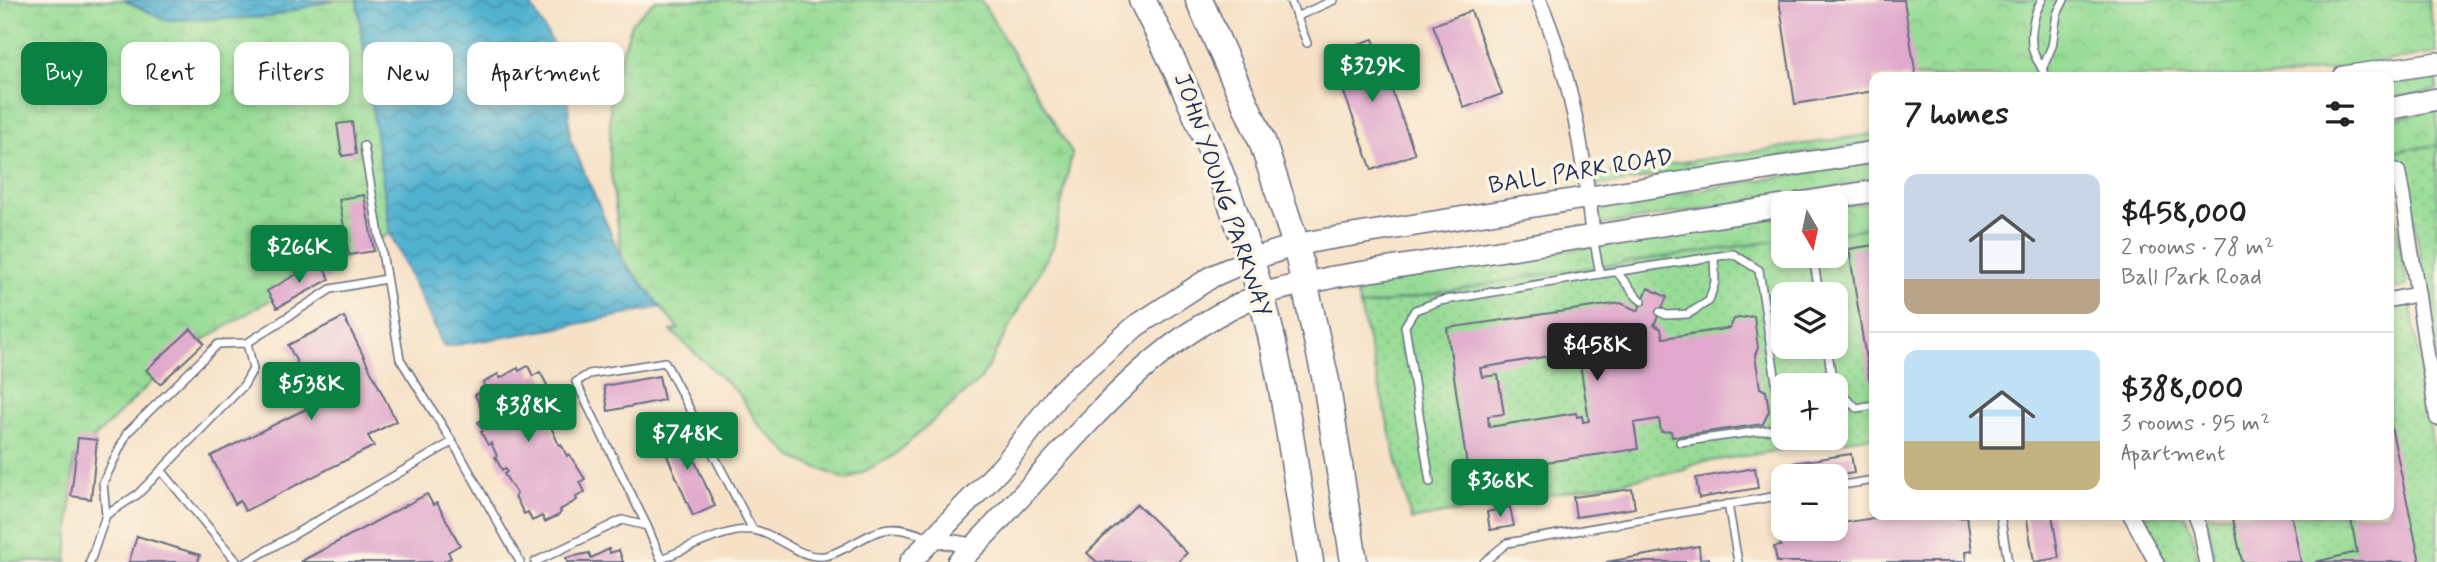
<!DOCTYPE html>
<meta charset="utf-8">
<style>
:root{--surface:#fff;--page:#f6f6f6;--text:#222;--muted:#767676;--line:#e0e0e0;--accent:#0b8043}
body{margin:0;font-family:Mynerve,sans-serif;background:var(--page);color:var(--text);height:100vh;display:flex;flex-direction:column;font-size:26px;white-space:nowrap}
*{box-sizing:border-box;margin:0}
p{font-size:23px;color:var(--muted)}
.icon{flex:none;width:38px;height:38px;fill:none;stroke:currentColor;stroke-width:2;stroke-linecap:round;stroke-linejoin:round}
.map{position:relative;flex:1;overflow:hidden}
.drawer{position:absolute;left:1869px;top:72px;width:525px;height:448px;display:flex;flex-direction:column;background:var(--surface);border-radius:14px;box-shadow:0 4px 10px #0003}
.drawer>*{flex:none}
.top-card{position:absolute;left:21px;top:42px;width:665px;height:63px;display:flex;gap:14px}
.needle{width:46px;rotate:171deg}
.controls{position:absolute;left:1771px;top:191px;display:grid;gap:14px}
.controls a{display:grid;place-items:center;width:77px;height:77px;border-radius:14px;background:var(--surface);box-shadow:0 4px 10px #0003;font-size:35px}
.price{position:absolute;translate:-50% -60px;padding:0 16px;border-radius:7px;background:var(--accent);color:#fff;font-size:23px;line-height:46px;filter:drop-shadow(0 2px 4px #0008)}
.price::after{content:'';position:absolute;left:50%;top:42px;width:21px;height:16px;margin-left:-10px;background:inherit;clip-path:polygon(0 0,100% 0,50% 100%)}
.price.on{background:#222;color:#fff}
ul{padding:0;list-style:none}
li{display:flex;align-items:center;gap:21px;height:175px;padding:0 35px}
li+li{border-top:2px solid var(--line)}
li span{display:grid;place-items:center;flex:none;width:196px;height:140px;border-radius:14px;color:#555}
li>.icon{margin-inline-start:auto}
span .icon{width:84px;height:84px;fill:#fffc;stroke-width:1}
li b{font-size:30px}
h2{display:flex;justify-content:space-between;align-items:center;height:84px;padding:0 35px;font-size:30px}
.tag{padding:0 24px;border-radius:14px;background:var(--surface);box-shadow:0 4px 10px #0003;font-size:24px;line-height:63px}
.tag.on{background:var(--accent);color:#fff}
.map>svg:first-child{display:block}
.grass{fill:url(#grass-dots);stroke:#59867a;stroke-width:2;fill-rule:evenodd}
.wetland{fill:url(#wetland-marsh);stroke:#59867a;stroke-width:2}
.park{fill:url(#park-crowns);stroke:#59867a;stroke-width:2}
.water{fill:url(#water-waves);stroke:#367097;stroke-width:2}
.building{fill:#e0a8cc;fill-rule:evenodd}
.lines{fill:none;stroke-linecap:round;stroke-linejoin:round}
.lane-casing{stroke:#686d82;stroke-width:10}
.street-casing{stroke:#686d82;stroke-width:17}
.secondary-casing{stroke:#686d82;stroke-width:24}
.highway-casing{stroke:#686d82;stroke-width:29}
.lane{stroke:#fff;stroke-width:7}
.street{stroke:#fff;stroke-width:14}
.secondary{stroke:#fff;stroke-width:21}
.highway{stroke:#fff;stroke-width:26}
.labels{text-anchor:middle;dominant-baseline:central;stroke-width:7;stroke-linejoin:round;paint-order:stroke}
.street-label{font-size:24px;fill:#1b2f5e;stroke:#fcf5e5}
</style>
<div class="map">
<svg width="2437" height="562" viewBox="0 0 2437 562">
<defs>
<pattern id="grass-dots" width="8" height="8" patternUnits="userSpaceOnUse" patternTransform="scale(1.75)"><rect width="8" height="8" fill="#97dc96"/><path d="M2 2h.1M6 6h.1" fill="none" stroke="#82bd84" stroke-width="1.8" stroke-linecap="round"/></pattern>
<pattern id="wetland-marsh" width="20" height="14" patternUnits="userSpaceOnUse" patternTransform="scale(1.75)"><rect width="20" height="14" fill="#97dc96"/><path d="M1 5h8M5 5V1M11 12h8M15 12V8" fill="none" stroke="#82bd84"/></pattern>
<pattern id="park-crowns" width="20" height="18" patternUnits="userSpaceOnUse" patternTransform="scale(1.75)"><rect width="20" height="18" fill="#97dc96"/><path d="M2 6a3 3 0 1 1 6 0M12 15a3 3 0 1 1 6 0" fill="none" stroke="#82bd84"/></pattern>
<pattern id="water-waves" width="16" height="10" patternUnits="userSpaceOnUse" patternTransform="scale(1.75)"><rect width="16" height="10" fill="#51b2d0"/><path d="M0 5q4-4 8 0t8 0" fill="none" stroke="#4291ac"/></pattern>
</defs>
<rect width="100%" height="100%" fill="#fcf5e5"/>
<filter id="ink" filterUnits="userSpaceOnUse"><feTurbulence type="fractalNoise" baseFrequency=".0143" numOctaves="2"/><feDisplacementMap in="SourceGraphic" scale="14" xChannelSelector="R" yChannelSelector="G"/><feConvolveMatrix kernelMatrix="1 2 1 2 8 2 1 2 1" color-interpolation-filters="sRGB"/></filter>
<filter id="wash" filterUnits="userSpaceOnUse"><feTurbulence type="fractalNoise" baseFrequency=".00686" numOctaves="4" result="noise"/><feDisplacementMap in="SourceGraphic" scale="28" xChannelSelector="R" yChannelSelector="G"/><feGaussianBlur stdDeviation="1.57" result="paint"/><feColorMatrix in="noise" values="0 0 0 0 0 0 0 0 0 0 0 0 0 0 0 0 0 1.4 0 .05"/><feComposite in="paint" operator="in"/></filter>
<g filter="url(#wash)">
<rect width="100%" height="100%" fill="#f6e1c6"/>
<g class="grass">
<path d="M2437,145V361L2406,170L2400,163L2389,158V152Z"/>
<path d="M2389,179L2407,286L2389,290Z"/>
<path d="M1874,227V436L1691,464L1685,470L1411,520L1360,307L1532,276L1783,240V256H1836V233ZM1783,294H1836V346H1783ZM1783,385H1836V438H1783Z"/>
<path d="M2411,305L2437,474V562H2215L2209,528L2204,515L2389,514V310Z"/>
<path d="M2141,515H2185L2192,533L2198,562H2165Z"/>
</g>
<g class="wetland">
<path d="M0,0H124L165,20L269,17L332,0H357L390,233L258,307L179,355L74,458L67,562H0Z"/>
<path d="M655,0H981L1072,153L1053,247L981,379L892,457L847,480L794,458L758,424L738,393L671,331L678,329L622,259L610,166V90L632,22Z"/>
</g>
<g class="park">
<path d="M1898,0H2428L2437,53L2283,77H1910Z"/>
<path d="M2437,73V90L2389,99V80Z"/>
<path d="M2437,110V145L2389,152V119Z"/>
<path d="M1874,134V142L1596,186L1594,175Z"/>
<path d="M1874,162V181L1601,225L1598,206Z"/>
<path d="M1874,201V227L1836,233V208Z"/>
<path d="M1783,216V240L1532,276L1360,307L1354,284Z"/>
</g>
<g class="water">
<path d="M124,0H332L269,17L165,20Z"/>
<path d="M357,0H528L566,67L570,139L622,259L661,307L553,329L444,347L390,233Z"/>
</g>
<g id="blocks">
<g class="building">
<path d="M1779,0H1904L1916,77H1874V91L1795,104Z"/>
<path d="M1471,11L1502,94L1464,108L1433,25Z"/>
<path d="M1373,39L1415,154L1372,170L1330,54Z"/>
<path d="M340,74L343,89L326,92L323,77Z"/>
<path d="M352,122L356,154L342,156L337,124Z"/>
<path d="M364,195L374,251L349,255L339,199Z"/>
<path d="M1874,245V378L1869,379L1849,249Z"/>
<path d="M320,261L330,279L277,308L267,291Z"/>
<path d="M1648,288L1667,297L1654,325L1661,329L1663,338L1730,328L1734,319L1754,316L1758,348L1755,355L1760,388L1766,391L1769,411L1763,424L1672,437L1671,431L1661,432L1659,419L1634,423L1638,449L1468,473L1447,328L1621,303L1638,311ZM1578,351L1589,421L1583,422L1582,416L1577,417L1576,413L1489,427L1488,416L1504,414L1498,375L1482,377L1480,368Z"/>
<path d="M344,317L396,421L368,436L374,446L245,511L240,501L235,504L211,456L318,403L288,345Z"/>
<path d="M191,329L204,343L160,384L146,370Z"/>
<path d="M528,366L533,376L540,372L547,385L539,390L545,402L549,400L556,413L547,410L543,411L545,414L542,415L549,427H551L559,445L561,444L567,456L569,454L585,479L580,482L585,492L576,497L577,500L560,510L561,512L559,515L545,522L542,516L532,521L528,512L524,514L515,496L517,494L504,474L507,472L505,468L502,470L495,457L497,456L491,443L488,445L481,432L483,431L478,422L486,418L475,395L487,389L483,383L498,374L500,378L518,368L519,371Z"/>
<path d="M659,376L664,400L608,411L604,386Z"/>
<path d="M2389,417L2420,562H2315L2357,552L2350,514H2389Z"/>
<path d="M680,428L715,506L693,516L659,437Z"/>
<path d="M78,438L97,440L91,499L71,496Z"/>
<path d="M1851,454L1854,473L1836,476H1794L1792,463Z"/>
<path d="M1755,468L1758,488L1699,498L1696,478Z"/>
<path d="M1632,489L1635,508L1576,517L1573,497Z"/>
<path d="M427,494L433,505L437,503L460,545L448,552L451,558L443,562H300Z"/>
<path d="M1137,504L1187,553L1178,562H1097L1087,553Z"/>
<path d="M1510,507L1514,526L1490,530L1487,512Z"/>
<path d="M1899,514H1959V518L1967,517L1972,551L1965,552L1966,562H1777L1774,547L1781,546L1779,532L1804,528H1836V524Z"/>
<path d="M2026,514H2052L2059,558L2034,562Z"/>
<path d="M2232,514H2291L2301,562H2242Z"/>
<path d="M137,536L200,555L198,562H129Z"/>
<path d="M1699,546L1700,559L1709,558L1710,562H1606Z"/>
<path d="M609,549L610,553L619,550L623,562H567L566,558L589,553L591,558Z"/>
</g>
</g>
</g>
<g filter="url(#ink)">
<use href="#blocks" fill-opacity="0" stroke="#686d82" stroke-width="2"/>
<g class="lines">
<defs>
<g id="lane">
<path d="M1290,0L1307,43"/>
<path d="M2042,0C2033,14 2028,41 2035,56C2039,64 2043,68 2045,77"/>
<path d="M1296,17L1334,0"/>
<path d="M2043,67L2052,46L2057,14L2064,0"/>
<path d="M364,146L400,359L458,451L520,562"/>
<path d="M1593,237L1600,274L1733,254L1759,270L1783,428L1680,442"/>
<path d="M1813,256L1819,294"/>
<path d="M1617,272L1637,297L1642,301"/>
<path d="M1660,312L1666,315L1688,314L1709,301L1715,282L1714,257"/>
<path d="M1827,346L1833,385"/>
<path d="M1836,390L1857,408L1874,405"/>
<path d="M161,470L237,562"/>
<path d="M1430,482L1405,326L1415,310L1440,301L1600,274"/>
<path d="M1836,486L1874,480"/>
<path d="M1728,504L1738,562"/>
<path d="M2000,514L2008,562"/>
<path d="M106,515L138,494L244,385L253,369L247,343"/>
<path d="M647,526L576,382L589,374L665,362L753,530"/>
<path d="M90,562L106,515L103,483L127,433L218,344L247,343L331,289L386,279"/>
<path d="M247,562L452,442"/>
<path d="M535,562L622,520L647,526L661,559C685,550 728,527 754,530C778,534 798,559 824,556C833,555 841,550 849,546C883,527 892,523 929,538"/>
<path d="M1484,562L1507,543L1783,495"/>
</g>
<g id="street">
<path d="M1539,0C1572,77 1583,153 1593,236"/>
<path d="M2389,168L2398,172L2402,193L2437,418"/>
<path d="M2389,300L2418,294"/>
<path d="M2130,514L2156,562"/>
<path d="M2194,514L2200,530L2206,562"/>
<path d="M933,539L975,546"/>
</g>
<g id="secondary">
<path d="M2344,77L2437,63"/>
<path d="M2389,109L2437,99"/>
<path d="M1800,203L1874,191"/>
<path d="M910,562L1004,465L1061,391L1136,326L1213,276L1249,260L1296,245L1321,240L1874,152"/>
<path d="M958,562C1052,473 1135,343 1260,295C1283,287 1309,283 1333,277L1783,206"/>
</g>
<g id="highway">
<path d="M1142,0C1191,94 1232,194 1261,295C1285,382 1295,474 1310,562"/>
<path d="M1199,0L1262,141L1296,245L1326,381L1354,562"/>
</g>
</defs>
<use href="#lane" class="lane-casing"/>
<use href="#street" class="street-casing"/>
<use href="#secondary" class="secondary-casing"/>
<use href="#highway" class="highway-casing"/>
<use href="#lane" class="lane"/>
<use href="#street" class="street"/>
<use href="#secondary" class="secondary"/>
<use href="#highway" class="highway"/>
</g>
</g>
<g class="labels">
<g class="street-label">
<text transform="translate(1581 172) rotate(-9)">BALL PARK ROAD</text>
<text transform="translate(1222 195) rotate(71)">JOHN YOUNG PARKWAY</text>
</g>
</g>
</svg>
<div class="controls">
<a><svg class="needle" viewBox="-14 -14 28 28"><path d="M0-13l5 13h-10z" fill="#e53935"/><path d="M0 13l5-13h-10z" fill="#767676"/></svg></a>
<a><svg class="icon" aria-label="layers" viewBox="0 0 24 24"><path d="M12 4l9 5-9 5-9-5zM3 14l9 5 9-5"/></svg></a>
<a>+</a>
<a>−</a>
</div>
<b class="price" style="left:1372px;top:104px">$329K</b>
<b class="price" style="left:299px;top:285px">$266K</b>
<b class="price on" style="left:1597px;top:383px">$458K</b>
<b class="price" style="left:311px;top:422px">$538K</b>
<b class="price" style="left:528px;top:444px">$388K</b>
<b class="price" style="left:687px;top:472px">$748K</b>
<b class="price" style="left:1500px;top:519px">$368K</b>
<div class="top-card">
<a class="tag on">Buy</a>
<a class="tag">Rent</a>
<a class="tag">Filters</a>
<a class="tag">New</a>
<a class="tag">Apartment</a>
</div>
<section class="drawer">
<h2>7 homes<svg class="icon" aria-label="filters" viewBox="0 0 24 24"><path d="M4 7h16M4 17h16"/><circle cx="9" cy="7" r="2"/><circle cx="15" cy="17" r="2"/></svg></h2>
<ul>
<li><span style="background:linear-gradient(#c9d6e8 75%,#b9a48a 0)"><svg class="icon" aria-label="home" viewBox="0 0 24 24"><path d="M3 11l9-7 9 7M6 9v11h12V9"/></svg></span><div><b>$458,000</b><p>2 rooms · 78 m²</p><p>Ball Park Road</p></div></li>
<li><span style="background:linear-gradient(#bfe0f5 65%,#c2b280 0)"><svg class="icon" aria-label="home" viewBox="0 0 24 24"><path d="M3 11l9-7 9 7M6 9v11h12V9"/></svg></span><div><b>$388,000</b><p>3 rooms · 95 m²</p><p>Apartment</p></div></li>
</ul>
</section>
</div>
